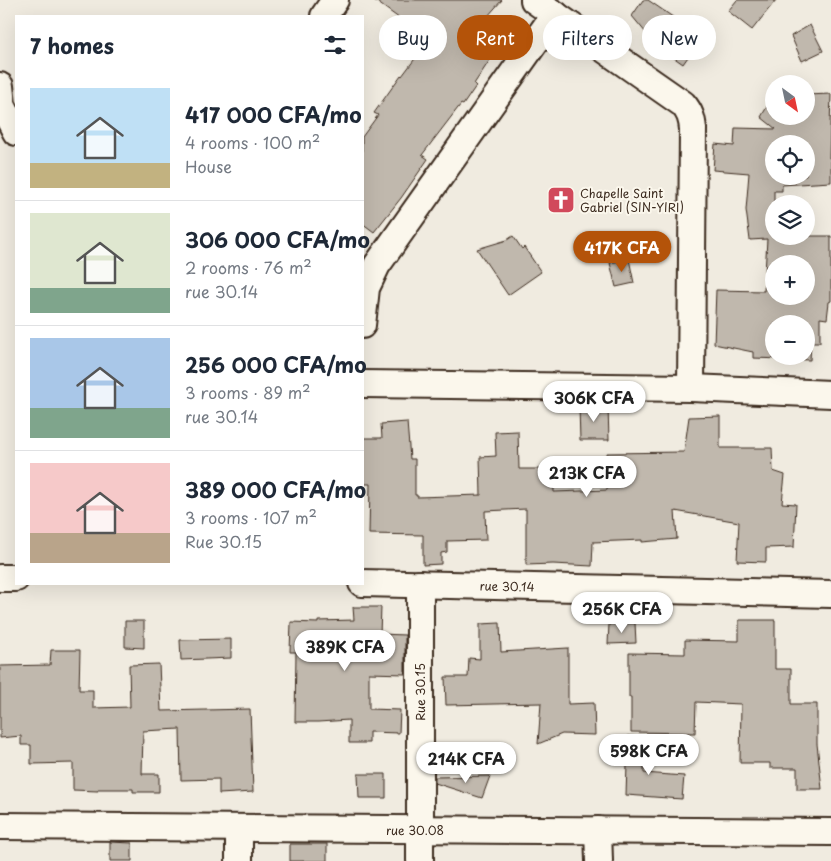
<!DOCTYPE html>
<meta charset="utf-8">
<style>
:root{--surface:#fff;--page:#f6f6f7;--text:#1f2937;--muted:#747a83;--line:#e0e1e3;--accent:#b45309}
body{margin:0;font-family:"Playpen Sans",sans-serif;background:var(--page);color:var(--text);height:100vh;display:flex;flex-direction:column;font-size:19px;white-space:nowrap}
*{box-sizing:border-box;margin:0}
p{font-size:16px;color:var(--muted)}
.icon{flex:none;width:28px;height:28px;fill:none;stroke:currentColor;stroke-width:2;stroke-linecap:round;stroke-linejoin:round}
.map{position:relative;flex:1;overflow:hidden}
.drawer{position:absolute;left:15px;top:15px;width:349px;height:570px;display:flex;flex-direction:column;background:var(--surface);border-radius:0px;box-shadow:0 5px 20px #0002}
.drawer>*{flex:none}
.guide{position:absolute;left:379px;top:15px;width:376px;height:45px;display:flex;gap:10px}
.needle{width:32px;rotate:147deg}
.controls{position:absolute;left:765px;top:75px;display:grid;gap:10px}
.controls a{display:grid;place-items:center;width:50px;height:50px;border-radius:50%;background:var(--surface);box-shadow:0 5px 20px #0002;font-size:25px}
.price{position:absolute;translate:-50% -42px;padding:0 11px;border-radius:18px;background:#fff;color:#222;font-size:16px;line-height:32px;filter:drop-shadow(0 1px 2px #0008)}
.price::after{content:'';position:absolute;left:50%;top:30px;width:15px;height:11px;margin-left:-8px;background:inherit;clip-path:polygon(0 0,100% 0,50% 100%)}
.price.selected{background:var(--accent);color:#fff}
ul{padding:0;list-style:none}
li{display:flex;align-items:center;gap:15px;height:125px;padding:0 15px}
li+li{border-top:1px solid var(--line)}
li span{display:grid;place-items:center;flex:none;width:140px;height:100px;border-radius:0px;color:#555}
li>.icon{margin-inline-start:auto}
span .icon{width:60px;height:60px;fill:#fffc;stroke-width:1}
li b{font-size:21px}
h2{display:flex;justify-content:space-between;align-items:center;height:60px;padding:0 15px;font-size:21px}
.chip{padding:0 18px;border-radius:22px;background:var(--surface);box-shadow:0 5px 20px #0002;font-size:18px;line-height:45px}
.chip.selected{background:var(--accent);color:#fff}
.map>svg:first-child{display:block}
.building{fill:#c0b8ad;stroke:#3b2a1e;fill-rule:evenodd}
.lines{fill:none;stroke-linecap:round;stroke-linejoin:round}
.minor-casing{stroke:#3b2a1e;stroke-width:30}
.minor{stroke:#fbf7ec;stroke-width:26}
.labels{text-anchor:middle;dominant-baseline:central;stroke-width:4;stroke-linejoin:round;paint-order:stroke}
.poi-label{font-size:12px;fill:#3b2a1e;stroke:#fbf7ec;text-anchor:start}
.street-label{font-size:12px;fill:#3b2a1e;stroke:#fbf7ec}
</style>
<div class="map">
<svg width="831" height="861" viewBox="0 0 831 861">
<rect width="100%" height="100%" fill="#f0ebe0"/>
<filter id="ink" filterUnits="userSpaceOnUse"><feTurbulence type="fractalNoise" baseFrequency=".02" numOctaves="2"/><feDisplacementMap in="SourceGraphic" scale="10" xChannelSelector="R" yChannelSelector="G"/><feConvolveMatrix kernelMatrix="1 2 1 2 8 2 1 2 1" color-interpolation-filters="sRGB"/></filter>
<g filter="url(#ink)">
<g class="building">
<path d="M374,0H502L487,17L509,31L474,84L476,86L463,105L461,104L422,155L428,159L401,198L374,232L362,223V137L378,115L374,113L401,75L402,76L429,40Z"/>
<path d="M643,0H648L702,37L683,64L656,45L632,16Z"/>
<path d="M737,0H776L752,30L728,11Z"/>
<path d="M810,25L823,51L802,61L791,36Z"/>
<path d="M831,94L829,158L831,159V182L782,185V191H774V236H831V301L829,302L827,319L820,318V342H811L810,360L753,358V352L714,344L716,290L764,291L767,239L750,240L746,210L749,173L713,170L715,144L734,146L735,128L776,129L761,117L768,105H774V116H806V95ZM774,144H806V176H774ZM774,264H806V296H774ZM774,324H806V356H774Z"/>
<path d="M513,236L522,249L524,247L541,272L508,295L477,249L507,240Z"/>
<path d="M629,259L634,283L616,287L610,263Z"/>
<path d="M579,407H608L609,440H580Z"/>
<path d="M720,416V448H772L773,471L785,475L782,503L796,504L794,547L766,548V562L737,561L739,522L675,511L677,539L642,542V540L593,542L592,566L553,564L526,565V509L485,511L486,540L447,541V552L441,553V564L423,565V535L369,534L370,484H362V438H382L381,424L407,422L410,459H415V495H417V497L481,495L480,457L496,456L495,432L518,431L519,469H554V492L607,490V453L684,452L689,417Z"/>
<path d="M353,607H381L380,634L405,635V674L369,673V709L400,710L399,733L369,732V743H349V720L318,722H295L296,652H290L291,622L318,623V621L354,620Z"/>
<path d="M739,620H775V669H791V704H817V744L822,789H797V768H770V763H740L741,704L696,702L695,733L631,732V697H629V653L685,654V640L739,641Z"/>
<path d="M125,621H144V648L125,647Z"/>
<path d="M500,623L501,652L568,648V704L594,703L595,735L562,734L538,744L541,703L446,705L445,677H468L469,658L480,659V624Z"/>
<path d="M635,623L636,643L608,644L609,624Z"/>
<path d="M231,639V658L181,660L180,640Z"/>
<path d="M51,650H80L79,690H93V708L130,707L129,665L159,664L161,711L250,709L253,792L219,794V779L181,780L180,729L143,731L142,774H159V792H133V789H98V791L73,790V763L31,764V745H21V736L0,738V666L50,665Z"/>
<path d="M628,736L644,737V773L684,776L682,799L626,795Z"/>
<path d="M358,774H386V798H359Z"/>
<path d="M490,776L482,798L435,783V777Z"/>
<path d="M110,842L132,843V861H110Z"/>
<rect x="290" y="844" width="37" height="17"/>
</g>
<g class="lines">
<defs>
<g id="minor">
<path d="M534,0L683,104C690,112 692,119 693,129L691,388"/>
<path d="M324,16L335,0"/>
<path d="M0,86L2,105L16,132"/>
<path d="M362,325L366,288L377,265L555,14"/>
<path d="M362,384L691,388L831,394"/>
<path d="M0,578H16"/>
<path d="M362,583L831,594"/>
<path d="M0,826C277,830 554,829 831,832"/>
<path d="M598,830L599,861"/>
<path d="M239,861V829"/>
<path d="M420,861V584"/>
</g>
</defs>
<use href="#minor" class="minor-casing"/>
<use href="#minor" class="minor"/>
</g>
</g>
<defs>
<symbol id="church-square" viewBox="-11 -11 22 22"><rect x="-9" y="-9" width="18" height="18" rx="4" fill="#d1495b" stroke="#fbf7ec"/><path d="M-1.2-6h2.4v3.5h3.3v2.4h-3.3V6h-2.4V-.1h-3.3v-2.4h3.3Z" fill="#fff"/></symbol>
</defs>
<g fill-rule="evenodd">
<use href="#church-square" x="545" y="184" width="32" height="32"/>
</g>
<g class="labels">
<g class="poi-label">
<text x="580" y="193">Chapelle Saint<tspan x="580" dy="14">Gabriel (SIN-YIRI)</tspan></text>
</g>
<g class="street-label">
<text transform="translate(507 586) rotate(1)">rue 30.14</text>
<text transform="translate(420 692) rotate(-90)">Rue 30.15</text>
<text x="415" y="830">rue 30.08</text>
</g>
</g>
</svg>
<div class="controls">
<a><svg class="needle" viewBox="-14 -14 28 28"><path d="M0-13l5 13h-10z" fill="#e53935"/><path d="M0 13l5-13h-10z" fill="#747a83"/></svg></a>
<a><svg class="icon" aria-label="locate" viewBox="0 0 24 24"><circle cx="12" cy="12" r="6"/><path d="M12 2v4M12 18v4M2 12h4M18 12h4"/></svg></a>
<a><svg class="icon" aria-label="layers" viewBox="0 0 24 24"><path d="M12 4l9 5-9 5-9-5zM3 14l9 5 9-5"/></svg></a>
<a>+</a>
<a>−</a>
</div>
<b class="price selected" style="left:622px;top:273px">417K CFA</b>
<b class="price" style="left:594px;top:423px">306K CFA</b>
<b class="price" style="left:587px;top:498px">213K CFA</b>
<b class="price" style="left:622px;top:634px">256K CFA</b>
<b class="price" style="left:345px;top:672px">389K CFA</b>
<b class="price" style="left:649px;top:776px">598K CFA</b>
<b class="price" style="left:466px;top:784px">214K CFA</b>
<div class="guide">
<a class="chip">Buy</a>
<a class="chip selected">Rent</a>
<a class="chip">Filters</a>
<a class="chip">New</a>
</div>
<section class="drawer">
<h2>7 homes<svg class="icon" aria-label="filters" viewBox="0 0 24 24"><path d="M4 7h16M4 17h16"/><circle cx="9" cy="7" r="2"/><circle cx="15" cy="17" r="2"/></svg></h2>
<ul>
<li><span style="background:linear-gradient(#bfe0f5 75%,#c2b280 0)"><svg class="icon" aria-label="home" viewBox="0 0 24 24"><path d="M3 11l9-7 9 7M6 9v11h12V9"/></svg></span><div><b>417 000 CFA/mo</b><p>4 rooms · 100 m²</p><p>House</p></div></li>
<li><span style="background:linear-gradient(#dfe7d0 75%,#7fa58c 0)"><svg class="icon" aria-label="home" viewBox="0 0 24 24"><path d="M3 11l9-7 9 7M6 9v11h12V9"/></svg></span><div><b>306 000 CFA/mo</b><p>2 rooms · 76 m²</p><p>rue 30.14</p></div></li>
<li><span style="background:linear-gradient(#a9c7e8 70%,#7fa58c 0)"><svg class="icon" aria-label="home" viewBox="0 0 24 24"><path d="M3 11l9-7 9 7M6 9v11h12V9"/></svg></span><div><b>256 000 CFA/mo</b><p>3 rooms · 89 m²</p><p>rue 30.14</p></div></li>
<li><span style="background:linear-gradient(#f6c9c9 70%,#b9a48a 0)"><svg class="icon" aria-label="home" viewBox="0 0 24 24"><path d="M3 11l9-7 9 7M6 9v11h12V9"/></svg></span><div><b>389 000 CFA/mo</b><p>3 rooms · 107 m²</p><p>Rue 30.15</p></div></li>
</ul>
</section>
</div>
